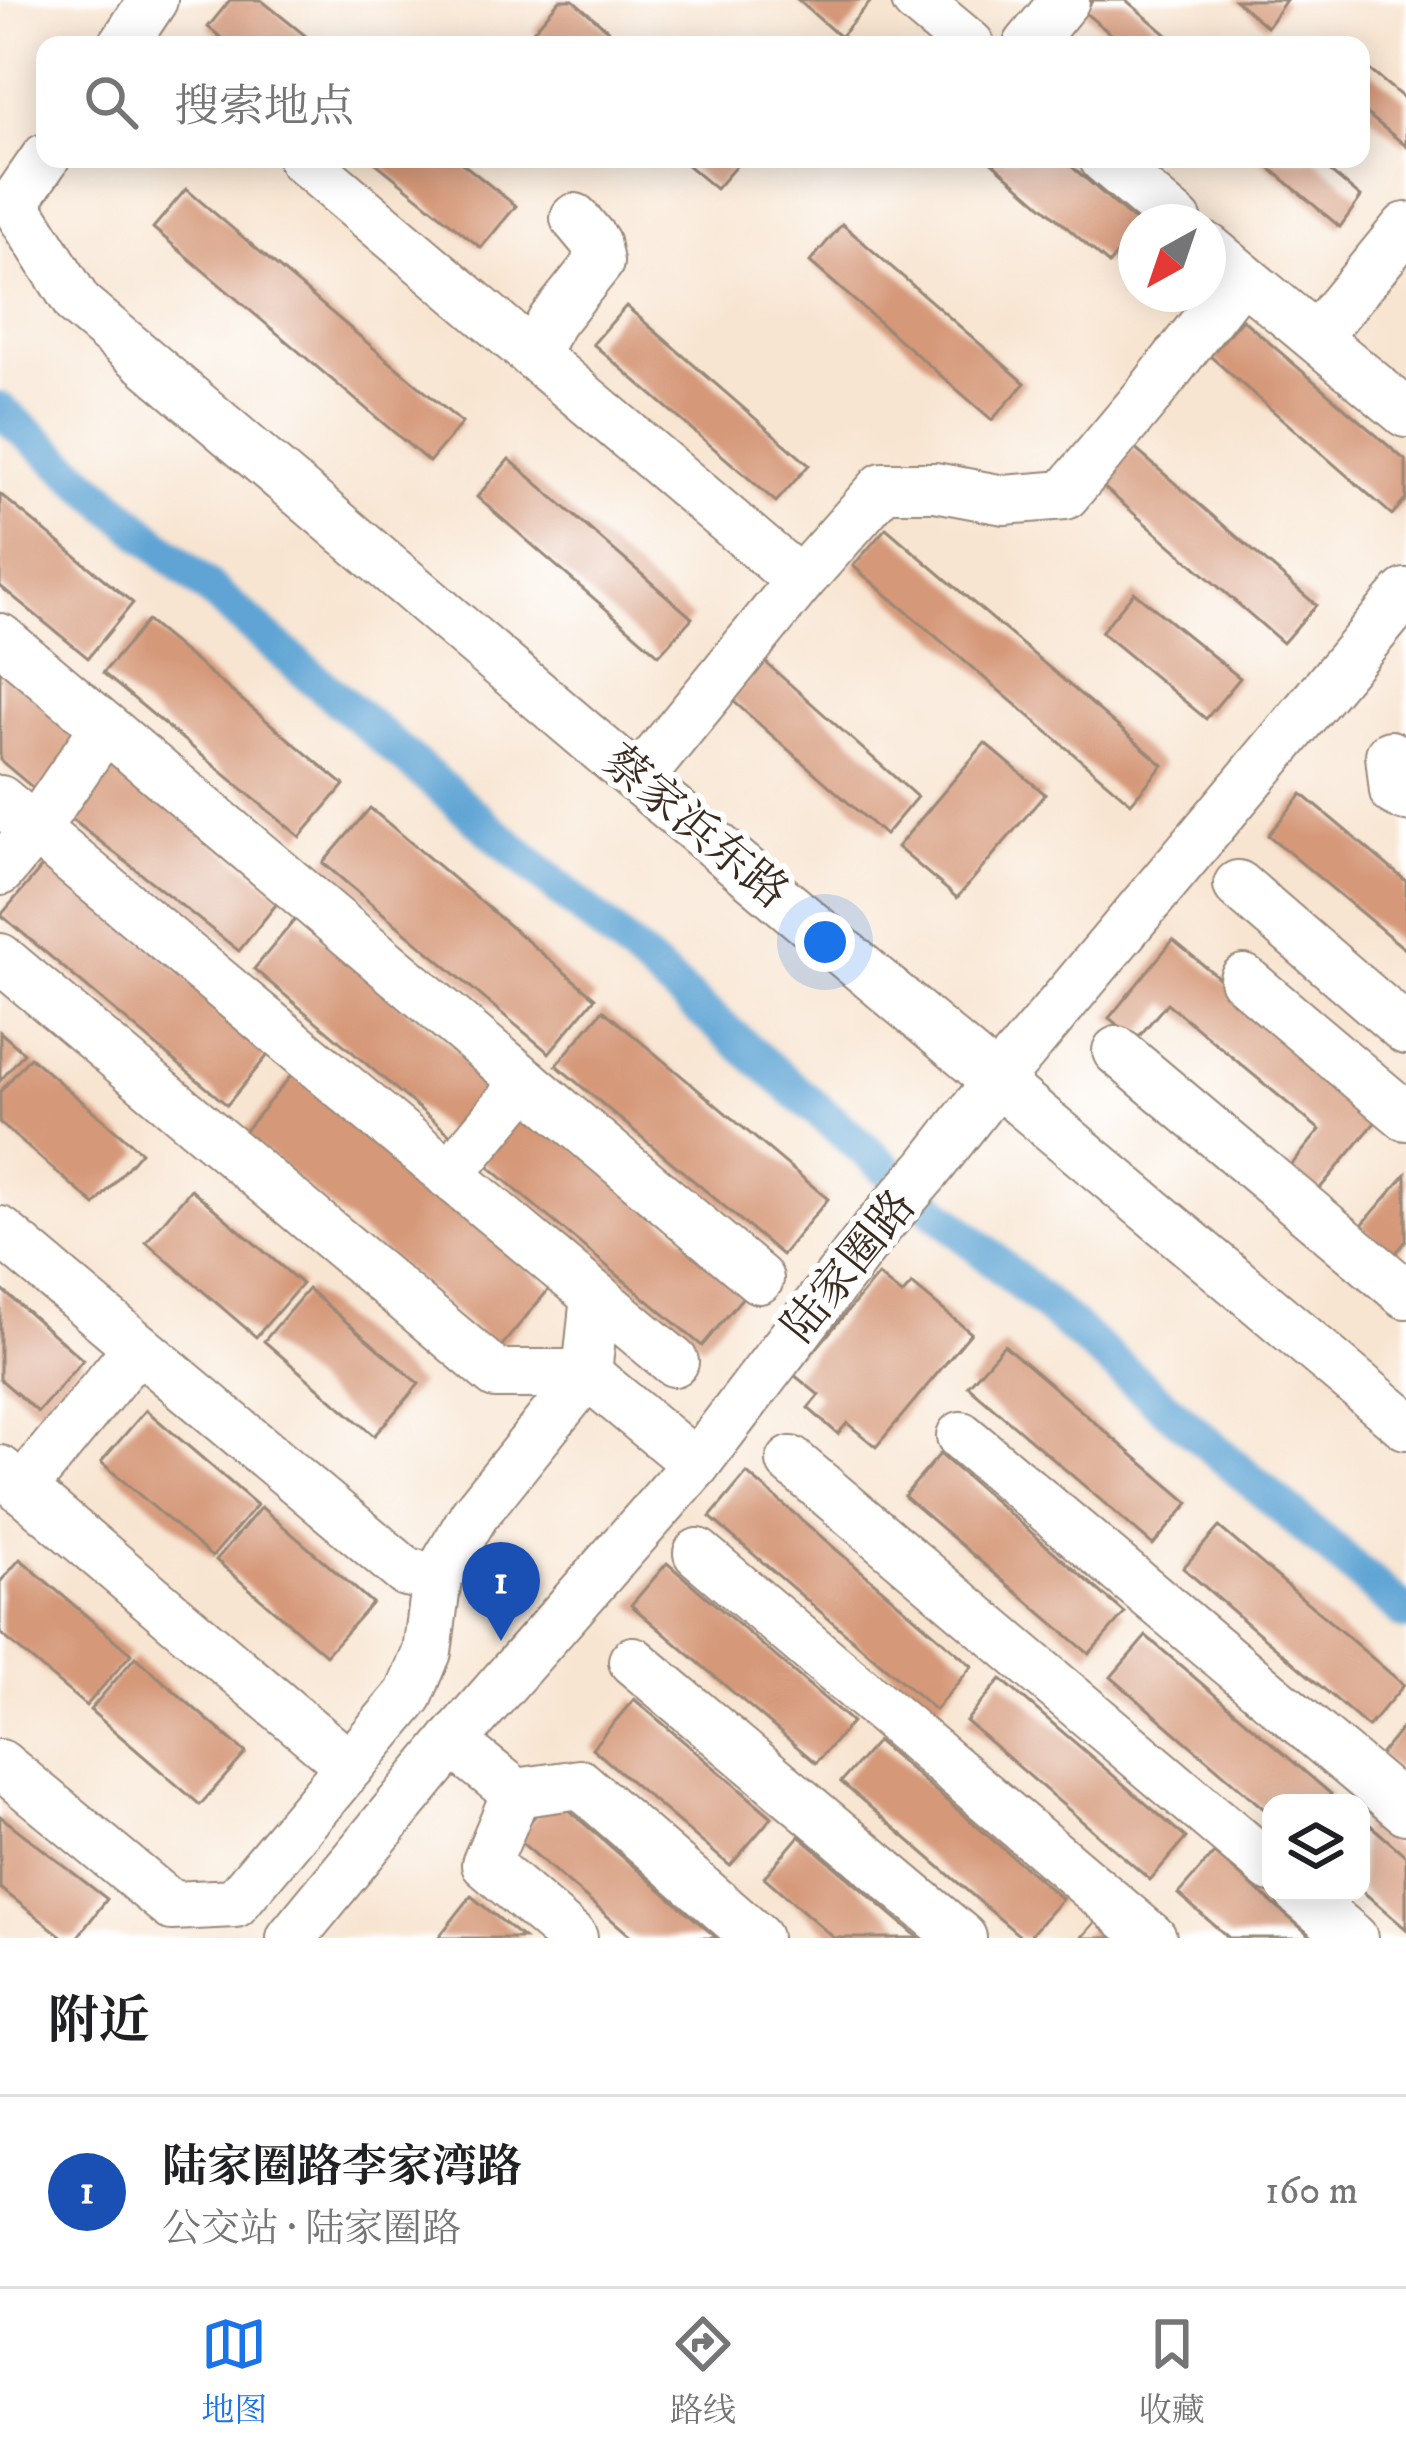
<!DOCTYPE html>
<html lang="zh">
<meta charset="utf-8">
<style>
body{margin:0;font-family:"IM FELL DW Pica","Noto Serif SC",serif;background:#f2f2f2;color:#202124}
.controls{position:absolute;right:36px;bottom:36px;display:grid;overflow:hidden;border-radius:24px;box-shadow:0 6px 30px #0003}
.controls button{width:108px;height:108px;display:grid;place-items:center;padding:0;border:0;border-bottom:3px solid #e0e0e0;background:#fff;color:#202124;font:60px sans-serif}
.compass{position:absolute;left:1118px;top:204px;width:108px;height:108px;border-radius:50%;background:#fff;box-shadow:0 6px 30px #0003;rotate:220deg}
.you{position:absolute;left:825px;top:942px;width:42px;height:42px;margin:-30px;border:9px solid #fff;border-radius:50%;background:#1a73e8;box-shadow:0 0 0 18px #1a73e833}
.badge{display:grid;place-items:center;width:78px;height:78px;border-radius:50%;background:#1a73e8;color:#fff;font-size:39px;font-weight:700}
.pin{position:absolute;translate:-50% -99px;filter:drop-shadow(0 3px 6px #0008)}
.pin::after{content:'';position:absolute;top:63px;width:42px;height:36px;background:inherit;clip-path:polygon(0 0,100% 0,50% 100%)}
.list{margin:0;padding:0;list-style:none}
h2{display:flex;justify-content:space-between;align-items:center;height:156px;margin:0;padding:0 48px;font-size:51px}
h2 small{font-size:39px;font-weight:400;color:#757577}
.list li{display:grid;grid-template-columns:78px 1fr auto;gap:36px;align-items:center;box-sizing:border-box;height:192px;padding:0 48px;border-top:3px solid #e0e0e0}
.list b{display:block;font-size:45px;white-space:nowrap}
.list p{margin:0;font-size:39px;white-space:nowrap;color:#757577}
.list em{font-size:39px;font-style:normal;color:#757577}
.icon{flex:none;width:66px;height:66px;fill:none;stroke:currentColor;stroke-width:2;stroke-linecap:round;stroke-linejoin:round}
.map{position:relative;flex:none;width:1406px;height:1938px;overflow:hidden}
.search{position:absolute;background:#fff;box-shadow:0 6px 30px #0003;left:36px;right:36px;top:36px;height:132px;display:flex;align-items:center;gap:30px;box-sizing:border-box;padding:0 42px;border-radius:24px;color:#757577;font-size:45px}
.sheet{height:348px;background:#fff}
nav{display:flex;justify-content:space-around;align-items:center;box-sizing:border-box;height:168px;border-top:3px solid #e0e0e0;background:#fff;font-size:33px;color:#757577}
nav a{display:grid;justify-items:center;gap:6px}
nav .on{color:#1a73e8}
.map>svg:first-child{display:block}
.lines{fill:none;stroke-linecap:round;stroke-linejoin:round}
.canal{stroke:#5ea4d4;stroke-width:36}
.building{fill:#d59878}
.minor-casing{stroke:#9a8878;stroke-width:52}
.minor{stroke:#fff;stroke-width:48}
.labels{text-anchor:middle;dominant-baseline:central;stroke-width:12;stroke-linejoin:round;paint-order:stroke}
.street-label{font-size:45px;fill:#3b2a1e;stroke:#fff}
</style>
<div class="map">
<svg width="1406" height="1938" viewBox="0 0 1406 1938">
<rect width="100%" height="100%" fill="#fff"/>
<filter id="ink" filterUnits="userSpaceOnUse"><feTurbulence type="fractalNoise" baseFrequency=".00833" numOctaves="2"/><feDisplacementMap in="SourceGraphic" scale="24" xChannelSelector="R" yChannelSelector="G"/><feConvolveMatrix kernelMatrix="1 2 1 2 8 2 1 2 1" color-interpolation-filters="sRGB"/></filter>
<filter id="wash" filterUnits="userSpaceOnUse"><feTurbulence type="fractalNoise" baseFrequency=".004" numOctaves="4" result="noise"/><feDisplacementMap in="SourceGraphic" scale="48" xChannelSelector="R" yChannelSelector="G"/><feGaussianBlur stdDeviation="2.7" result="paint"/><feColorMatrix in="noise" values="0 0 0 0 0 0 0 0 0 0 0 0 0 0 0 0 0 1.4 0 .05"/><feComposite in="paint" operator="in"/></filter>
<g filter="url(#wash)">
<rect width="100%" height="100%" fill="#f8e5d1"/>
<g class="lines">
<!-- canal -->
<polyline class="canal" points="0,410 1406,1613"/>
</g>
<g id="blocks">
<!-- building -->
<g class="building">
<polygon points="230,0 261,0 317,45 230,45 208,27"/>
<polygon points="560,0 573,0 625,45 549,45 533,31"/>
<polygon points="798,0 872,0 840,37"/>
<polygon points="1093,0 1126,0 1179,45 1124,45 1084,12"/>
<polygon points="1235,0 1286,0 1267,27"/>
<polygon points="1361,63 1406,100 1406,146 1361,109"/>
<polygon points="371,159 457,159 516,206 481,248"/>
<polygon points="680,159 742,159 716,189"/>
<polygon points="988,159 1063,159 1136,222 1136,232 1109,264"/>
<polygon points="1259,159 1315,159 1361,197 1340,227"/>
<polygon points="186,189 462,423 429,462 153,228"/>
<polygon points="842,224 1025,383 992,420 810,262"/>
<polygon points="626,306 809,465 776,502 593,344"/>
<polygon points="1242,319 1406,461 1406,499 1392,515 1210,356"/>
<polygon points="1133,447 1316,605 1283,643 1101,485"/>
<polygon points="509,459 692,618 659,655 477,497"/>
<polygon points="0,494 133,603 88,658 0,586"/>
<polygon points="886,528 1163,765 1131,803 853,566"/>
<polygon points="1134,592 1240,678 1206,719 1101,632"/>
<polygon points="147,621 344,785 300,837 103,673"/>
<polygon points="764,661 917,797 885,835 731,699"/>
<polygon points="0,667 85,738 39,793 0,760"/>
<polygon points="985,743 1045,794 957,898 897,847"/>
<polygon points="102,754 283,896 239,951 59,809"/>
<polygon points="1302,794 1406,881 1406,950 1268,835"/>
<polygon points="370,808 595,998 549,1053 323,863"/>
<polygon points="48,860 273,1049 227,1105 1,915"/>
<polygon points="297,917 504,1091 460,1143 254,969"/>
<polygon points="1173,940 1383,1113 1316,1193 1288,1169 1320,1130 1167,1003 1136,1040 1109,1018"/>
<polygon points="603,1010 828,1199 782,1255 556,1065"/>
<polygon points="0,1032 24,1053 0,1081"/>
<polygon points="30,1057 141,1152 95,1205 0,1123 0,1092"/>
<polygon points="294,1072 550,1288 499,1349 243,1133"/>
<polygon points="523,1102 748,1291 702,1346 477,1157"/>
<polygon points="1406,1174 1406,1241 1394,1255 1361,1226"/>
<polygon points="191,1189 302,1284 256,1337 146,1242"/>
<polygon points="878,1275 902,1295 912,1284 971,1333 876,1447 847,1423 838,1434 808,1408 819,1395 794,1375"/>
<polygon points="0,1288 83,1360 38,1412 0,1379"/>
<polygon points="308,1289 419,1384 374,1436 264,1341"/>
<polygon points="1004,1345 1189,1503 1153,1545 968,1386"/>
<polygon points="146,1410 257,1505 212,1557 101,1462"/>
<polygon points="940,1454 1125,1613 1089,1654 904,1496"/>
<polygon points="747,1473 972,1666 935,1710 710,1517"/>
<polygon points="261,1507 372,1603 326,1655 216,1560"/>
<polygon points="1219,1527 1404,1685 1368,1727 1183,1568"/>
<polygon points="20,1559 131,1654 86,1706 0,1633 0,1582"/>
<polygon points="667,1563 852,1722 816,1763 631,1605"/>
<polygon points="1146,1636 1331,1794 1323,1803 1271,1803 1271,1815 1111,1677"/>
<polygon points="135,1657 246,1753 200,1805 90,1710"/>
<polygon points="1001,1679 1186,1838 1150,1880 966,1721"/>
<polygon points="634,1699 772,1817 730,1866 592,1748"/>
<polygon points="1406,1723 1406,1778 1379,1756"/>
<polygon points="877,1741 1062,1899 1028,1938 1022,1938 841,1782"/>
<polygon points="552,1796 717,1938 633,1938 516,1838"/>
<polygon points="0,1816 107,1899 77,1938 64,1938 0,1888"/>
<polygon points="1361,1817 1406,1856 1406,1929 1361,1890"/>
<polygon points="799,1836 919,1938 834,1938 764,1877"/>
<polygon points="1214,1853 1313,1938 1229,1938 1178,1894"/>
<polygon points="471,1896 523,1938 438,1938"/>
<polygon points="1097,1920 1118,1938 1081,1938"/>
</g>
</g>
</g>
<g filter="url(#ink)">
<use href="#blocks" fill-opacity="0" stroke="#9a8878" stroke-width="3"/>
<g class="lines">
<defs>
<g id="minor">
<polyline points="916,0 970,45"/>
<polyline points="123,45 153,0"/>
<polyline points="1028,45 1065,0"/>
<polyline points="45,158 14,203 78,304 638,780 1406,1425"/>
<polyline points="302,159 800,581 638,780"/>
<polyline points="1104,159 1178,222"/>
<polyline points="1208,248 1406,413"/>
<polyline points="1316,337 1406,227"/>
<polyline points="533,355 552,321 599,262 595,242 575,218"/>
<polyline points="800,581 883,487 935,487 1004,500 1065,495 1147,397 1241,276"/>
<polyline points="0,638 759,1279"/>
<polyline points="1390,755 1394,791 1406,797"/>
<polyline points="0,800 674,1362"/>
<polyline points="0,871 35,829 105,727"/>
<polyline points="1238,885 1406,1030"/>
<polyline points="0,958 496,1374 587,1374 595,1296"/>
<polyline points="1244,979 1406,1116"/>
<polyline points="1117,1051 1406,1294"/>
<polyline points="449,1175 526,1082"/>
<polyline points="0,1231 406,1572 437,1578"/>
<polyline points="961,1436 1406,1810"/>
<polyline points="791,1461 1271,1868"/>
<polyline points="0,1470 350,1766"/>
<polyline points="22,1489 138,1347"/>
<polyline points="698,1553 1152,1938"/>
<polyline points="633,1661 962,1938"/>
<polyline points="452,1742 516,1793 486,1864 573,1938"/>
<polyline points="0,1764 172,1906 235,1903 409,1695 427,1652 437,1578 474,1515 587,1374 696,1464"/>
<polyline points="516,1793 580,1784 757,1938"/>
<polyline points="1300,1893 1353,1938"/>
<polyline points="291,1938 452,1742 696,1464 875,1230 928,1169 998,1080 1406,593"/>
</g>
</defs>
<!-- minor casing -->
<use href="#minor" class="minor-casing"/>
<!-- minor -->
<use href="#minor" class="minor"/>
</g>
</g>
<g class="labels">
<!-- street labels -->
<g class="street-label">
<text transform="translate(695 828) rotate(40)">蔡家浜东路</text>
<text transform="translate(850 1267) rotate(-51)">陆家圈路</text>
</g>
</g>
</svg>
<div class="controls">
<button><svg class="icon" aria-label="layers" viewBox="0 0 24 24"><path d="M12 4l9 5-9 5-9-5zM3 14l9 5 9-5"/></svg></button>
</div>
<svg class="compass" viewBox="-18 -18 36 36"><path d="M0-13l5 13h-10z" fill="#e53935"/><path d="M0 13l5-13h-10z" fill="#757577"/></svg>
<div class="you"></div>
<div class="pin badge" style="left:501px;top:1641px;background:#1a4fb4">1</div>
<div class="search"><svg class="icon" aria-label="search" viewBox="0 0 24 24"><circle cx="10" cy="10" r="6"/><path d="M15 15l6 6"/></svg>搜索地点</div>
</div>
<section class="sheet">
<h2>附近<small></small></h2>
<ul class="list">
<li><span class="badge" style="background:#1a4fb4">1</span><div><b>陆家圈路李家湾路</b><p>公交站 · 陆家圈路</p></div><em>160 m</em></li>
</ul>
</section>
<nav>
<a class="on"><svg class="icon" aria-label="map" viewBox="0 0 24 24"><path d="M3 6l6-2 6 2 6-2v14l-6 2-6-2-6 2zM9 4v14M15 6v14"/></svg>地图</a>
<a><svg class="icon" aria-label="directions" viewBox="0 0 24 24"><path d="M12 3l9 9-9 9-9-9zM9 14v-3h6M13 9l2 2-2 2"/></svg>路线</a>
<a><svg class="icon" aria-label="saved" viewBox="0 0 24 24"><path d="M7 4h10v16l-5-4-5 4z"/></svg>收藏</a>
</nav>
